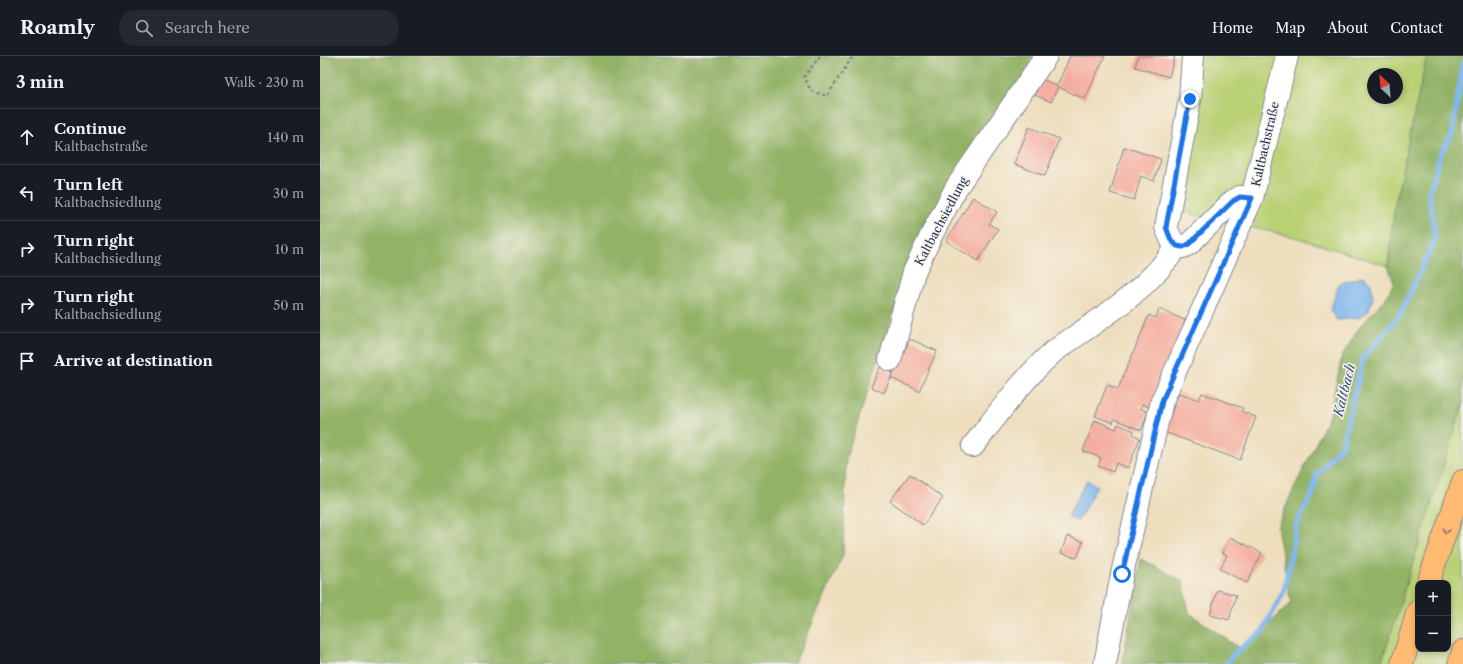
<!DOCTYPE html>
<meta charset="utf-8">
<style>
body{margin:0;font-family:"Libre Caslon Text",serif;background:#242831;color:#f1f3f6}
.controls{position:absolute;right:12px;bottom:12px;display:grid;overflow:hidden;border-radius:8px;box-shadow:0 2px 6px #0003}
.controls button{width:36px;height:36px;display:grid;place-items:center;padding:0;border:0;border-bottom:1px solid #363941;background:#171b24;color:#f1f3f6;font:20px sans-serif}
.compass{position:absolute;left:1047px;top:12px;width:36px;height:36px;border-radius:50%;background:#171b24;box-shadow:0 2px 6px #0003;rotate:334deg}
.stop{position:absolute;width:12px;height:12px;margin:-9px;border:3px solid #1a73e8;border-radius:50%;background:#fff}
.stop.end{background:#1a73e8;border-color:#fff;box-shadow:0 1px 4px #0008}
.list{margin:0;padding:0;list-style:none}
h2{display:flex;justify-content:space-between;align-items:center;height:52px;margin:0;padding:0 16px;font-size:17px}
h2 small{font-size:13px;font-weight:400;color:#9ea1a6}
.list li{display:grid;grid-template-columns:26px 1fr auto;gap:12px;align-items:center;box-sizing:border-box;height:56px;padding:0 16px;border-top:1px solid #363941}
.list b{display:block;font-size:15px;white-space:nowrap}
.list p{margin:0;font-size:13px;white-space:nowrap;color:#9ea1a6}
.list em{font-size:13px;font-style:normal;color:#9ea1a6}
.icon{flex:none;width:22px;height:22px;fill:none;stroke:currentColor;stroke-width:2;stroke-linecap:round;stroke-linejoin:round}
.map{position:relative;flex:none;width:1143px;height:608px;overflow:hidden}
header{display:flex;align-items:center;gap:24px;box-sizing:border-box;height:56px;padding:0 20px;background:#171b24;border-bottom:1px solid #363941}
header strong{font-size:19px}
nav{display:flex;gap:22px;margin-inline-start:auto;font-size:14px}
.search{width:280px;height:36px;background:#242831;display:flex;align-items:center;gap:10px;box-sizing:border-box;padding:0 14px;border-radius:16px;color:#9ea1a6;font-size:15px}
main{display:flex}
aside{flex:1;background:#171b24}
.map>svg:first-child{display:block}
.green{fill:#b9d074;stroke:#6a8069;fill-rule:evenodd}
.forest{fill:#92b266;stroke:#567062}
.water{fill:#7eb6ee;stroke:#4c72a6}
.lines{fill:none;stroke-linecap:round;stroke-linejoin:round}
.stream{stroke:#7eb6ee;stroke-width:5.5}
.building{fill:#f4ae9f}
.minor-casing{stroke:#84868e;stroke-width:24}
.highway-casing{stroke:#84868e;stroke-width:24}
.path{stroke:#84868e;stroke-width:2.5;stroke-dasharray:3 3;stroke-linecap:butt}
.minor{stroke:#fff;stroke-width:22}
.highway{stroke:#ffbb71;stroke-width:22}
.oneway{stroke:#826e67}
.route{stroke:#1a73e8;stroke-width:5}
.labels{text-anchor:middle;dominant-baseline:central;stroke-width:3;stroke-linejoin:round;paint-order:stroke}
.street-label{font-size:12px;fill:#1b2f5e;stroke:#f7f3e8}
.water-label{font-size:13px;font-style:italic;fill:#345182;stroke:#f7f3e8}
</style>
<header>
<strong>Roamly</strong>
<div class="search"><svg class="icon" aria-label="search" viewBox="0 0 24 24"><circle cx="10" cy="10" r="6"/><path d="M15 15l6 6"/></svg>Search here</div>
<nav><a>Home</a><a>Map</a><a>About</a><a>Contact</a></nav>
</header>
<main>
<aside>
<h2>3 min<small>Walk · 230 m</small></h2>
<ul class="list">
<li><svg class="icon" aria-label="ahead" viewBox="0 0 24 24"><path d="M12 20V5M6 11l6-6 6 6"/></svg><div><b>Continue</b><p>Kaltbachstraße</p></div><em>140 m</em></li>
<li><svg class="icon" aria-label="left" viewBox="0 0 24 24"><path d="M17 20v-9H6M10 6l-5 5 5 5"/></svg><div><b>Turn left</b><p>Kaltbachsiedlung</p></div><em>30 m</em></li>
<li><svg class="icon" aria-label="right" viewBox="0 0 24 24"><path d="M7 20v-9h11M14 6l5 5-5 5"/></svg><div><b>Turn right</b><p>Kaltbachsiedlung</p></div><em>10 m</em></li>
<li><svg class="icon" aria-label="right" viewBox="0 0 24 24"><path d="M7 20v-9h11M14 6l5 5-5 5"/></svg><div><b>Turn right</b><p>Kaltbachsiedlung</p></div><em>50 m</em></li>
<li><svg class="icon" aria-label="arrive" viewBox="0 0 24 24"><path d="M6 21V4h12l-3 4 3 4H6"/></svg><div><b>Arrive at destination</b></div></li>
</ul>
</aside>
<div class="map">
<svg width="1143" height="608" viewBox="0 0 1143 608">
<rect width="100%" height="100%" fill="#f7f3e8"/>
<filter id="ink" filterUnits="userSpaceOnUse"><feTurbulence type="fractalNoise" baseFrequency=".025" numOctaves="2"/><feDisplacementMap in="SourceGraphic" scale="8" xChannelSelector="R" yChannelSelector="G"/><feConvolveMatrix kernelMatrix="1 2 1 2 8 2 1 2 1" color-interpolation-filters="sRGB"/></filter>
<filter id="wash" filterUnits="userSpaceOnUse"><feTurbulence type="fractalNoise" baseFrequency=".012" numOctaves="4" result="noise"/><feDisplacementMap in="SourceGraphic" scale="16" xChannelSelector="R" yChannelSelector="G"/><feGaussianBlur stdDeviation="0.9" result="paint"/><feColorMatrix in="noise" values="0 0 0 0 0 0 0 0 0 0 0 0 0 0 0 0 0 1.4 0 .05"/><feComposite in="paint" operator="in"/></filter>
<g filter="url(#wash)">
<rect width="100%" height="100%" fill="#eedebd"/>
<!-- green -->
<g class="green">
<path d="M879 0H1107L1075 148 1068 210 978 182 856 154ZM1053 18H1077V42H1053Z"/>
<path d="M1143 348V608H1061L1134 374ZM1098 527H1128V593H1098Z"/>
</g>
<!-- forest -->
<g class="forest">
<polygon points="0,0 722,0 604,170 587,214 526,402 523,499 474,608 0,608"/>
<polygon points="1107,0 1143,0 1143,348 1061,608 802,608 821,503 863,525 869,557 922,594 971,547 957,471 971,439 1010,358 1022,300 1040,271 1068,239 1074,226 1068,210 1075,148"/>
</g>
<!-- water -->
<g class="water">
<polygon points="1044,220 1051,228 1053,242 1048,255 1039,262 1017,264 1010,255 1019,228"/>
<polygon points="767,424 777,430 758,465 748,460"/>
</g>
<g class="lines">
<!-- stream -->
<polyline class="stream" points="906,608 915,597 942,576 964,535 977,467 993,437 997,418 1022,389 1043,302 1080,259 1115,183 1109,138 1120,99 1132,78 1143,8"/>
</g>
<g id="blocks">
<!-- building -->
<g class="building">
<polygon points="750,0 785,0 765,43 738,31 731,46 715,39 722,23 737,30"/>
<polygon points="818,0 855,0 849,21 815,11"/>
<polygon points="709,71 739,83 725,120 694,108"/>
<polygon points="804,91 841,103 834,125 821,120 814,144 790,137"/>
<polygon points="653,141 677,156 669,168 678,173 658,205 626,185"/>
<polygon points="839,253 869,266 833,353 822,348 820,352 828,356 821,374 794,363 793,367 775,360 787,329 798,333 829,259 836,262"/>
<polygon points="590,283 617,295 599,335 571,322"/>
<polygon points="560,311 573,317 564,337 551,331"/>
<polygon points="859,337 879,344 882,337 923,352 921,355 936,361 920,404 844,376"/>
<polygon points="775,364 796,373 798,368 814,375 813,378 820,382 808,412 796,407 793,416 778,410 781,402 763,395"/>
<polygon points="590,418 623,442 603,469 570,445"/>
<polygon points="747,480 763,486 757,502 741,497"/>
<polygon points="910,481 942,497 927,527 900,513 907,499 902,497"/>
<polygon points="897,534 916,539 909,564 890,559"/>
</g>
</g>
</g>
<g filter="url(#ink)">
<use href="#blocks" fill-opacity="0" stroke="#84868e" stroke-width="1"/>
<g class="lines">
<defs>
<g id="minor">
<polyline points="873,0 870,43 846,171 851,183 857,190 863,191 869,188 913,145 920,141 932,142"/>
<polyline points="570,304 594,216 612,178 636,132 726,0"/>
<path d="M653 390C678 358 702 324 733 296 776 265 827 236 857 190"/>
<polyline points="785,608 802,518 842,345 932,142 967,0"/>
</g>
<g id="highway">
<polyline points="1108,527 1143,425"/>
<polyline points="1082,608 1098,555"/>
<polyline points="1139,608 1143,595"/>
</g>
</defs>
<!-- minor casing -->
<use href="#minor" class="minor-casing"/>
<!-- highway casing -->
<use href="#highway" class="highway-casing"/>
<!-- path -->
<polyline class="path" points="500,0 484,21 491,35 507,40 533,0"/>
<!-- minor -->
<use href="#minor" class="minor"/>
<!-- highway -->
<use href="#highway" class="highway"/>
</g>
<!-- one-way arrows -->
<defs><path id="oneway-chevron" d="M-2-3.5L2.5 0L-2 3.5" fill="none" stroke-width="1.6" stroke-linecap="round" stroke-linejoin="round"/></defs>
<use class="oneway" href="#oneway-chevron" transform="translate(1126 475) rotate(109)"/>
</g>
<g class="lines" filter="url(#ink)">
<!-- route -->
<polyline class="route" points="802,518 842,345 932,142 920,141 913,145 869,188 863,191 857,190 851,184 846,171 870,43"/>
</g>
<g class="labels">
<!-- street labels -->
<g class="street-label">
<text transform="translate(945 88) rotate(-77)">Kaltbachstraße</text>
<text transform="translate(621 165) rotate(-62)">Kaltbachsiedlung</text>
</g>
<!-- water labels -->
<g class="water-label">
<text transform="translate(1024 334) rotate(-76)">Kaltbach</text>
</g>
</g>
</svg>
<div class="controls">
<button>+</button>
<button>−</button>
</div>
<svg class="compass" viewBox="-18 -18 36 36"><path d="M0-13l5 13h-10z" fill="#e53935"/><path d="M0 13l5-13h-10z" fill="#9ea1a6"/></svg>
<div class="stop" style="left:802px;top:518px"></div>
<div class="stop end" style="left:870px;top:43px"></div>
</div>
</main>
